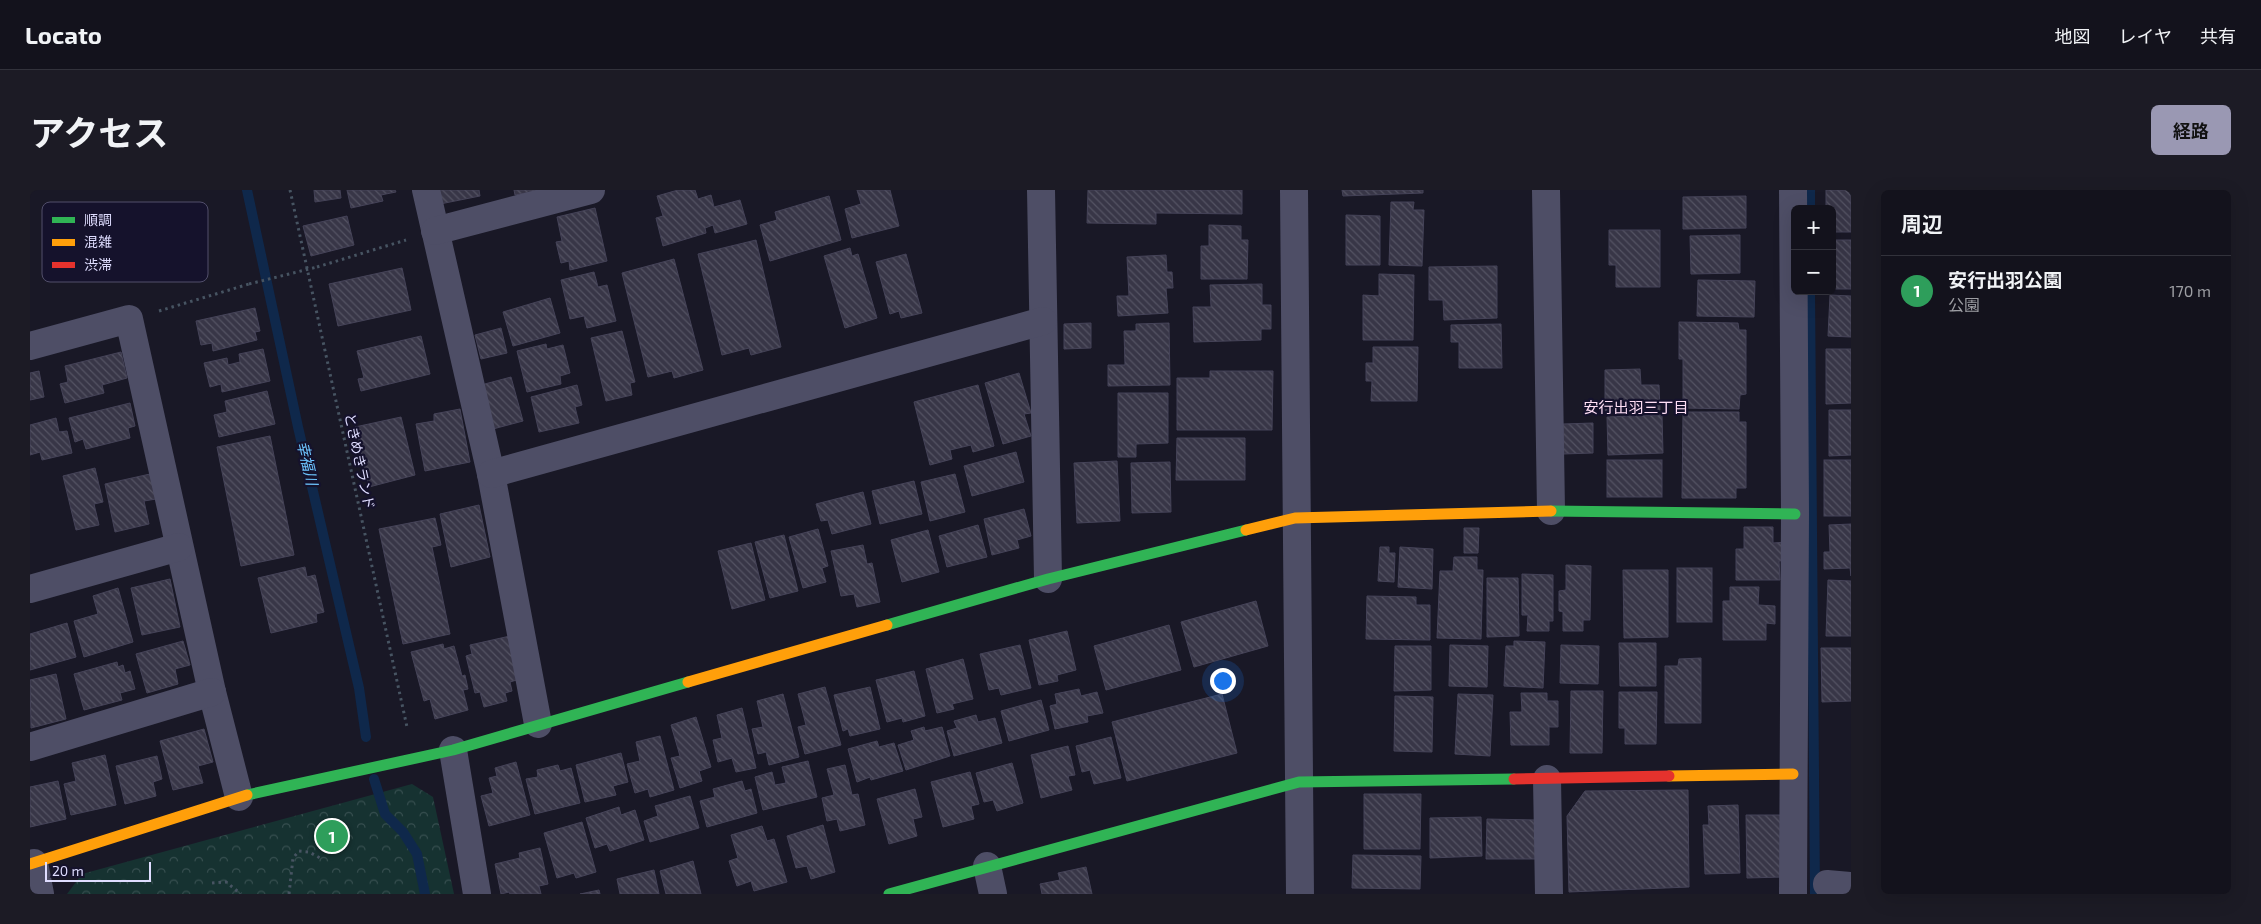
<!DOCTYPE html>
<html lang="ja">
<meta charset="utf-8">
<style>
body{margin:0;font-family:"Exo 2","Noto Sans JP",sans-serif;background:#1c1b25;color:#f1f3f6}
.controls{position:absolute;right:15px;top:15px;display:grid;overflow:hidden;border-radius:8px;box-shadow:0 5px 20px #0002}
.controls button{width:45px;height:45px;display:grid;place-items:center;padding:0;border:0;border-bottom:1px solid #32323b;background:#13121c;color:#f1f3f6;font:25px sans-serif}
.scale{position:absolute;left:15px;bottom:12px;width:106px;box-sizing:border-box;padding-left:5px;border:2px solid #dfddff;border-top:0;font-size:14px;line-height:18px;white-space:nowrap;color:#dfddff;-webkit-text-stroke:4px #15122c;paint-order:stroke}
.you{position:absolute;left:1192px;top:490px;width:18px;height:18px;margin:-12px;border:4px solid #fff;border-radius:50%;background:#1a73e8;box-shadow:0 0 0 8px #1a73e833}
.badge{display:grid;place-items:center;width:32px;height:32px;border-radius:50%;background:#9a98b3;color:#fff;font-size:16px;font-weight:700}
.pin{position:absolute;translate:-50% -50%;border:2px solid #fff;box-shadow:0 1px 5px #0006}
.list{margin:0;padding:0;list-style:none}
h2{display:flex;justify-content:space-between;align-items:center;height:65px;margin:0;padding:0 20px;font-size:21px}
h2 small{font-size:16px;font-weight:400;color:#9d9ea3}
.list li{display:grid;grid-template-columns:32px 1fr auto;gap:15px;align-items:center;box-sizing:border-box;height:70px;padding:0 20px;border-top:1px solid #32323b}
.list b{display:block;font-size:19px;white-space:nowrap}
.list p{margin:0;font-size:16px;white-space:nowrap;color:#9d9ea3}
.list em{font-size:16px;font-style:normal;color:#9d9ea3}
.map{position:relative;flex:none;width:1821px;height:704px;overflow:hidden;border-radius:8px}
header{display:flex;align-items:center;gap:30px;box-sizing:border-box;height:70px;padding:0 25px;background:#13121c;border-bottom:1px solid #32323b}
header strong{font-size:24px}
nav{display:flex;gap:28px;margin-inline-start:auto;font-size:18px}
.intro{display:flex;align-items:center;justify-content:space-between;box-sizing:border-box;height:120px;padding:0 30px}
h1{margin:0;font-size:35px}
.button{padding:12px 22px;border-radius:8px;background:#9a98b3;color:#111;font-size:18px;font-weight:700}
main{display:flex;gap:30px;padding:0 30px}
aside{flex:1;background:#13121c;border-radius:8px;box-shadow:0 5px 20px #0002}
.map>svg:first-child{display:block}
.park{fill:url(#park-crowns)}
.lines{fill:none;stroke-linecap:round;stroke-linejoin:round}
.stream{stroke:#0f284b;stroke-width:10}
.building{fill:url(#building-back-hatch);stroke:#454358}
.path{stroke:#475462;stroke-width:3;stroke-dasharray:2.5 4;stroke-linecap:butt}
.street{stroke:#4e4e66;stroke-width:28}
.fast{stroke:#30b455;stroke-width:11}
.slow{stroke:#ff9f0a;stroke-width:11}
.jam{stroke:#e5322d;stroke-width:11}
.path-bridge{stroke:#475462;stroke-width:3;stroke-dasharray:2.5 4;stroke-linecap:butt}
.labels{text-anchor:middle;dominant-baseline:central;stroke-width:4.5;stroke-linejoin:round;paint-order:stroke}
.street-label{font-size:14px;fill:#dfddff;stroke:#15122c}
.neighbourhood-label{font-size:15px;fill:#ffdff5;stroke:#15122c}
.water-label{font-size:15px;font-style:italic;fill:#6dc4fd;stroke:#15122c}
.key{fill:#15122c;stroke:#524f6b;stroke-width:1}
.key-label{font-size:14px;fill:#dfddff}
</style>
<header>
<strong>Locato</strong>
<nav><a>地図</a><a>レイヤ</a><a>共有</a></nav>
</header>
<div class="intro"><h1>アクセス</h1><a class="button">経路</a></div>
<main>
<div class="map">
<svg width="1821" height="704" viewBox="0 0 1821 704">
<defs>
<pattern id="park-crowns" width="20" height="18" patternUnits="userSpaceOnUse" patternTransform="scale(1.25)"><rect width="20" height="18" fill="#163231"/><path d="M2 6a3 3 0 1 1 6 0M12 15a3 3 0 1 1 6 0" fill="none" stroke="#374f50"/></pattern>
<pattern id="building-back-hatch" width="6" height="6" patternUnits="userSpaceOnUse" patternTransform="scale(1.25)"><rect width="6" height="6" fill="#383647"/><path d="M-1 5l2 2M0 0l6 6M5-1l2 2" fill="none" stroke="#545363"/></pattern>
</defs>
<rect width="100%" height="100%" fill="#191826"/>
<!-- park -->
<polygon class="park" points="382,594 403,607 424,704 37,704 52,684"/>
<g class="lines">
<!-- stream -->
<g class="stream">
<polyline points="217,0 268,237 329,498 336,547"/>
<polyline points="1780,0 1780,19"/>
<polyline points="1780,101 1785,704"/>
<polyline points="344,589 355,624 373,642 387,664 395,704"/>
</g>
</g>
<!-- building -->
<g class="building">
<polygon points="284,0 310,0 311,8 285,12"/>
<polygon points="317,0 365,0 366,2 351,5 353,11 321,18"/>
<polygon points="407,0 449,0 450,6 410,14"/>
<polygon points="484,0 511,0 485,5"/>
<polygon points="648,0 665,0 668,9 681,5 684,17 710,10 717,34 685,43 683,35 675,38 676,43 633,56 626,28 633,26 627,6"/>
<polygon points="827,0 860,0 869,36 822,48 815,19 831,14"/>
<polygon points="1058,0 1212,0 1212,24 1126,23 1126,34 1057,33"/>
<polygon points="1312,0 1393,0 1393,3 1313,6"/>
<polygon points="1796,0 1821,0 1821,42 1802,42 1802,19 1796,19"/>
<polygon points="799,6 811,50 740,71 730,35 747,30 745,22"/>
<polygon points="1716,6 1716,38 1653,39 1653,7"/>
<polygon points="1361,12 1384,12 1383,20 1394,20 1392,76 1359,75"/>
<polygon points="565,18 577,71 540,80 539,71 531,73 526,52 532,51 527,27"/>
<polygon points="1316,25 1350,26 1350,75 1316,75"/>
<polygon points="317,26 324,55 281,66 273,36"/>
<polygon points="1179,35 1211,36 1211,50 1218,50 1217,89 1171,89 1171,56 1179,56"/>
<polygon points="1579,40 1630,40 1630,97 1586,97 1586,75 1579,75"/>
<polygon points="1710,45 1710,83 1661,84 1660,46"/>
<polygon points="726,50 751,157 721,165 719,158 692,165 668,64"/>
<rect x="1802" y="50" width="19" height="49"/>
<polygon points="820,58 822,66 828,64 847,128 815,138 794,66"/>
<polygon points="876,64 892,123 871,128 869,121 860,124 846,72"/>
<polygon points="1136,65 1137,82 1142,82 1143,98 1136,98 1138,123 1088,126 1087,106 1099,106 1097,67"/>
<polygon points="644,69 673,180 644,188 642,181 618,187 592,83"/>
<polygon points="1467,76 1467,128 1414,130 1413,110 1399,110 1399,77"/>
<polygon points="372,78 381,120 308,136 299,94"/>
<polygon points="564,82 568,97 577,95 586,131 557,138 554,126 540,129 531,90"/>
<polygon points="1349,84 1384,85 1383,150 1333,150 1333,105 1349,106"/>
<polygon points="1668,90 1725,91 1724,127 1667,126"/>
<polygon points="1232,94 1232,115 1241,115 1241,139 1231,139 1231,150 1164,152 1163,117 1181,117 1180,95"/>
<polygon points="1800,105 1821,106 1821,147 1798,146"/>
<polygon points="520,108 530,143 483,156 473,122"/>
<polygon points="225,118 230,141 225,142 227,150 183,161 182,153 171,155 166,131"/>
<polygon points="1649,132 1708,133 1709,140 1716,140 1716,204 1710,205 1709,219 1653,218 1653,169 1649,169"/>
<polygon points="1061,133 1061,158 1034,159 1034,134"/>
<polygon points="1139,133 1140,195 1078,196 1078,175 1095,175 1094,141 1106,141 1106,134"/>
<polygon points="1471,134 1472,178 1429,178 1429,152 1421,152 1421,135"/>
<polygon points="471,138 477,163 451,169 445,145"/>
<polygon points="592,141 605,192 600,193 602,205 576,211 561,148"/>
<polygon points="391,146 400,184 331,201 328,189 334,188 327,161"/>
<polygon points="516,154 517,159 533,155 540,183 530,186 531,194 497,202 487,161"/>
<polygon points="1343,157 1388,157 1387,211 1341,211 1342,191 1336,191 1336,173 1343,173"/>
<polygon points="233,159 240,191 192,202 191,194 180,197 174,173 197,168 198,175 210,172 209,164"/>
<polygon points="1796,159 1821,159 1821,213 1796,214"/>
<polygon points="91,162 97,188 72,195 74,203 35,213 30,194 38,192 35,176"/>
<polygon points="1610,179 1611,195 1629,195 1630,220 1575,221 1575,180"/>
<polygon points="9,181 14,207 0,210 0,183"/>
<polygon points="1180,181 1243,181 1242,240 1147,240 1147,188 1180,188"/>
<polygon points="989,183 1001,223 994,224 1001,246 973,254 955,193"/>
<polygon points="481,187 493,231 463,239 451,195"/>
<polygon points="547,195 552,215 545,217 549,233 509,242 501,207"/>
<polygon points="948,195 964,256 943,262 941,255 920,260 922,269 900,275 884,212"/>
<polygon points="237,201 245,234 189,247 184,225 197,222 195,211"/>
<polygon points="1088,203 1138,203 1138,253 1106,254 1106,267 1088,267"/>
<polygon points="100,213 105,236 98,238 100,248 56,259 53,249 45,252 39,228"/>
<polygon points="430,219 440,272 395,281 386,234 404,231 404,224"/>
<polygon points="1799,220 1821,220 1821,265 1799,266"/>
<polygon points="1653,222 1709,222 1709,232 1716,232 1716,298 1706,298 1706,308 1652,308"/>
<polygon points="1632,225 1633,263 1578,265 1577,227"/>
<polygon points="371,227 385,285 339,297 325,237"/>
<polygon points="26,228 29,242 37,241 42,263 12,270 10,262 0,265 0,235"/>
<polygon points="1563,233 1563,263 1533,264 1533,234"/>
<polygon points="240,246 264,365 211,376 187,257"/>
<polygon points="1147,248 1215,248 1215,290 1146,290"/>
<polygon points="986,262 994,292 942,306 934,276"/>
<rect x="1577" y="270" width="55" height="37"/>
<rect x="1794" y="270" width="27" height="56"/>
<polygon points="1087,271 1090,331 1047,333 1044,273"/>
<polygon points="1140,272 1141,322 1102,323 1101,273"/>
<polygon points="65,278 73,312 64,314 69,335 46,340 33,286"/>
<polygon points="120,284 126,309 114,311 119,334 85,342 75,294"/>
<polygon points="925,284 935,322 900,331 891,292"/>
<polygon points="884,291 892,324 850,334 842,301"/>
<polygon points="833,302 841,334 802,344 798,330 791,331 786,314"/>
<polygon points="449,315 460,367 421,377 410,324"/>
<polygon points="994,319 1001,346 987,350 989,358 962,365 954,329"/>
<polygon points="405,328 411,355 402,357 420,444 373,454 349,339"/>
<polygon points="1821,334 1821,386 1820,378 1794,379 1794,362 1800,362 1799,335"/>
<polygon points="948,335 957,367 917,377 909,346"/>
<polygon points="1714,337 1743,337 1743,353 1757,352 1758,370 1749,371 1750,390 1706,390 1706,359 1714,359"/>
<polygon points="1434,338 1449,338 1448,363 1434,363"/>
<polygon points="788,339 798,376 792,378 796,392 773,398 759,347"/>
<polygon points="898,340 909,382 872,392 861,350"/>
<polygon points="754,345 768,401 740,408 725,352"/>
<polygon points="721,353 735,410 702,419 688,361"/>
<polygon points="833,355 837,374 842,373 850,412 827,417 824,404 811,406 801,361"/>
<polygon points="1350,357 1359,357 1359,363 1365,363 1364,392 1348,391"/>
<polygon points="1370,357 1403,359 1402,399 1368,397"/>
<polygon points="1424,367 1447,367 1447,380 1453,380 1451,449 1407,448 1410,381 1423,381"/>
<polygon points="1536,375 1561,376 1560,430 1553,430 1553,441 1533,441 1533,422 1529,421 1529,401 1536,400"/>
<polygon points="275,377 277,387 285,385 294,422 286,424 287,432 241,443 228,388"/>
<rect x="1647" y="378" width="35" height="54"/>
<polygon points="1593,380 1638,380 1638,447 1594,448"/>
<polygon points="1492,384 1523,385 1523,431 1519,431 1519,441 1497,441 1498,425 1492,425"/>
<polygon points="1457,388 1488,388 1489,446 1457,447"/>
<polygon points="140,389 150,437 112,445 101,398"/>
<polygon points="1798,390 1821,391 1821,446 1796,446"/>
<polygon points="1700,397 1729,397 1728,415 1745,416 1745,434 1736,433 1736,450 1693,450 1693,411 1700,411"/>
<polygon points="88,398 103,452 54,467 44,431 68,424 63,406"/>
<polygon points="1337,406 1386,407 1386,415 1400,415 1400,450 1336,449"/>
<polygon points="1226,411 1238,456 1164,477 1151,432"/>
<polygon points="37,433 46,467 0,480 0,444"/>
<polygon points="1139,435 1151,480 1076,500 1064,456"/>
<polygon points="1037,441 1046,480 1027,485 1028,491 1009,495 999,450"/>
<polygon points="480,446 490,489 480,492 482,501 475,503 477,511 454,517 450,502 445,503 436,466 442,464 440,455"/>
<polygon points="153,451 160,475 145,479 148,494 117,503 106,464"/>
<polygon points="1484,451 1515,452 1513,498 1474,496 1476,456 1484,456"/>
<polygon points="1589,453 1626,453 1626,496 1590,496"/>
<polygon points="413,454 414,459 424,456 432,486 435,485 438,499 433,500 438,520 405,529 400,509 394,511 381,462"/>
<polygon points="990,455 1001,498 971,505 969,498 959,500 950,464"/>
<polygon points="1420,455 1458,456 1457,497 1419,496"/>
<polygon points="1531,455 1569,456 1568,494 1530,493"/>
<polygon points="1365,456 1401,456 1401,500 1364,501"/>
<polygon points="1791,458 1821,458 1821,511 1792,512"/>
<polygon points="1671,468 1671,533 1635,533 1635,476 1648,476 1649,469"/>
<polygon points="933,469 943,509 922,514 924,519 907,523 896,479"/>
<polygon points="87,472 88,477 93,475 95,483 100,481 105,499 90,503 92,510 54,520 44,484"/>
<polygon points="884,481 895,526 873,532 872,528 857,532 846,490"/>
<polygon points="26,484 36,529 1,538 0,490"/>
<polygon points="795,497 811,555 775,564 768,537 776,535 768,504"/>
<polygon points="840,497 850,539 820,546 818,539 813,541 804,505"/>
<polygon points="1049,499 1051,506 1067,502 1073,523 1057,526 1058,532 1025,539 1020,516 1027,514 1025,504"/>
<polygon points="1541,501 1573,501 1572,563 1540,563"/>
<polygon points="1589,502 1627,502 1626,554 1595,554 1595,538 1589,538"/>
<polygon points="1491,503 1517,503 1517,511 1528,511 1528,537 1519,537 1519,555 1481,555 1480,522 1492,522"/>
<polygon points="753,504 769,567 739,575 736,562 728,564 722,539 733,537 727,511"/>
<polygon points="1192,504 1207,563 1097,591 1082,532"/>
<polygon points="1428,504 1463,505 1460,566 1425,564"/>
<polygon points="1365,506 1403,507 1402,562 1364,561"/>
<polygon points="1011,510 1019,540 979,551 971,521"/>
<polygon points="712,518 726,578 706,582 702,568 688,572 683,550 692,548 687,525"/>
<polygon points="946,525 948,532 965,528 972,553 924,566 917,541 927,538 924,531"/>
<polygon points="666,527 681,577 669,581 672,591 650,598 641,568 650,566 641,535"/>
<polygon points="894,537 895,541 912,537 920,566 876,580 868,555 884,550 881,541"/>
<polygon points="174,539 183,572 168,576 173,593 143,600 130,551"/>
<polygon points="630,546 644,600 620,607 618,599 605,603 597,574 610,571 606,552"/>
<polygon points="1081,547 1091,588 1064,594 1060,580 1052,582 1046,556"/>
<polygon points="847,551 849,557 864,553 873,581 841,590 840,587 827,592 818,559"/>
<polygon points="1038,556 1045,585 1038,586 1042,600 1011,608 1001,565"/>
<polygon points="591,563 598,592 583,596 586,605 555,612 546,575"/>
<polygon points="75,565 86,615 41,625 34,594 46,591 42,573"/>
<polygon points="127,566 132,589 123,592 126,606 95,614 86,576"/>
<polygon points="778,571 787,607 733,620 725,587 742,582 745,595 756,593 752,577"/>
<polygon points="486,572 500,625 459,636 451,606 463,603 459,588 467,586 465,578"/>
<polygon points="982,573 993,613 967,621 963,610 954,612 946,583"/>
<polygon points="528,575 530,581 541,578 550,613 505,624 496,589 508,587 507,580"/>
<polygon points="815,575 822,605 828,604 835,635 810,641 807,629 797,631 792,608 804,605 797,579"/>
<polygon points="940,582 949,614 941,616 944,629 913,637 901,592"/>
<polygon points="28,591 36,629 0,637 0,597"/>
<polygon points="712,591 715,601 721,599 727,623 677,637 670,611 685,607 683,599"/>
<polygon points="885,599 892,627 883,629 887,646 859,654 847,609"/>
<polygon points="1658,600 1659,697 1539,702 1537,626 1555,601"/>
<polygon points="1334,604 1391,604 1390,659 1334,659"/>
<polygon points="660,606 669,638 620,652 614,631 628,626 625,616"/>
<polygon points="1708,615 1710,683 1675,684 1673,635 1679,635 1678,616"/>
<polygon points="589,617 591,625 605,620 614,650 580,661 577,654 565,658 556,628"/>
<polygon points="1716,625 1752,625 1753,687 1717,688"/>
<polygon points="1451,627 1452,666 1400,668 1400,628"/>
<polygon points="1457,629 1507,630 1506,669 1456,669"/>
<polygon points="552,632 566,682 546,688 544,683 527,688 514,643"/>
<polygon points="793,635 805,682 781,689 777,676 766,678 757,646"/>
<polygon points="732,636 737,651 744,649 757,692 724,701 721,691 707,696 699,671 708,668 701,645"/>
<polygon points="510,658 518,694 509,696 511,704 480,704 479,702 471,704 465,674 490,668 489,663"/>
<polygon points="1323,665 1391,666 1390,699 1322,698"/>
<polygon points="663,671 671,704 636,704 630,681"/>
<polygon points="1056,677 1062,704 1012,704 1010,694 1030,690 1028,683"/>
<polygon points="624,680 629,704 590,704 587,689"/>
<polygon points="569,700 570,704 550,704"/>
</g>
<g class="lines">
<!-- path -->
<g class="path">
<polyline points="260,0 377,537"/>
<polyline points="287,77 376,50"/>
<polyline points="129,121 219,94"/>
<polyline points="182,693 196,692 211,704"/>
<polyline points="259,704 263,668 269,661 279,662 290,668"/>
</g>
<!-- street -->
<g class="street">
<polyline points="396,0 461,284 508,534"/>
<polyline points="1011,0 1018,389"/>
<polyline points="1264,0 1270,704"/>
<polyline points="1516,0 1521,321"/>
<polyline points="1763,0 1765,324 1763,704"/>
<polyline points="405,41 561,0"/>
<polyline points="0,156 99,129 182,502 209,607"/>
<polyline points="461,284 1013,131"/>
<polyline points="0,399 149,357"/>
<polyline points="0,557 182,502"/>
<polyline points="423,560 447,704"/>
<polyline points="1517,589 1519,704"/>
<polyline points="4,673 10,704"/>
<polyline points="957,676 963,704"/>
<polyline points="1797,694 1821,696"/>
</g>
<!-- fast -->
<g class="fast">
<polyline points="1521,321 1765,324"/>
<polyline points="857,435 1018,389 1216,340"/>
<polyline points="217,605 423,560 658,492"/>
<polyline points="859,704 1269,592 1484,589"/>
</g>
<!-- slow -->
<g class="slow">
<polyline points="1216,340 1265,328 1521,321"/>
<polyline points="658,492 857,435"/>
<polyline points="1639,586 1763,584"/>
<polyline points="0,674 217,605"/>
</g>
<!-- jam -->
<polyline class="jam" points="1484,589 1639,586"/>
<!-- path-bridge -->
<polyline class="path-bridge" points="219,94 287,77"/>
</g>
<g class="labels">
<!-- street labels -->
<g class="street-label">
<text transform="translate(330 271) rotate(78)">ときめきランド</text>
</g>
<!-- neighbourhood labels -->
<g class="neighbourhood-label">
<text x="1606" y="217">安行出羽三丁目</text>
</g>
<!-- water labels -->
<g class="water-label">
<text transform="translate(278 273) rotate(77)">幸福川</text>
</g>
</g>
<!-- legend -->
<rect x="12" y="12" width="166" height="80" rx="8" class="key"/>
<rect x="22" y="27" width="23" height="6" fill="#30b455"/>
<rect x="22" y="49" width="23" height="7" fill="#ff9f0a"/>
<rect x="22" y="72" width="23" height="6" fill="#e5322d"/>
<g class="key-label">
<text x="54" y="35">順調</text>
<text x="54" y="57">混雑</text>
<text x="54" y="80">渋滞</text>
</g>
</svg>
<div class="controls">
<button>+</button>
<button>−</button>
</div>
<div class="scale">20 m</div>
<div class="you"></div>
<div class="pin badge" style="left:302px;top:646px;background:#2e9e5b">1</div>
</div>
<aside>
<h2>周辺<small></small></h2>
<ul class="list">
<li><span class="badge" style="background:#2e9e5b">1</span><div><b>安行出羽公園</b><p>公園</p></div><em>170 m</em></li>
</ul>
</aside>
</main>
